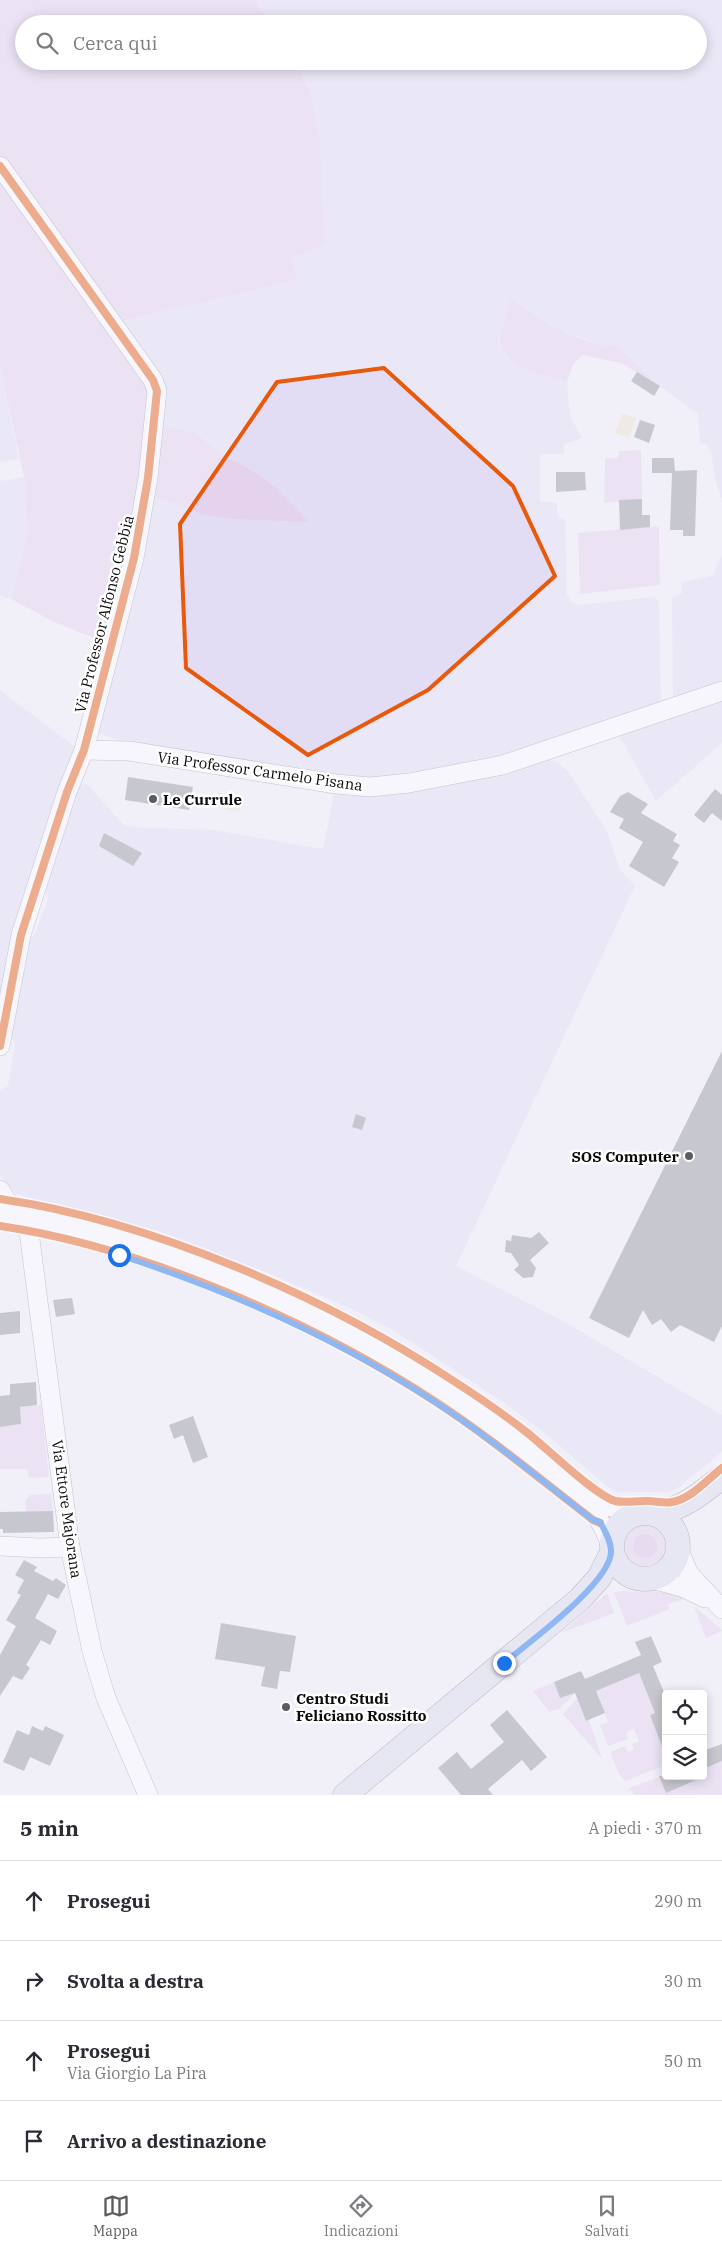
<!DOCTYPE html>
<html lang="it">
<meta charset="utf-8">
<style>
body{margin:0;font-family:"IBM Plex Serif",serif;background:#f7f7f7;color:#2b2b33}
.controls{position:absolute;right:15px;bottom:15px;display:grid;overflow:hidden;border-radius:5px;box-shadow:0 2px 12px #0003}
.controls button{width:45px;height:45px;display:grid;place-items:center;padding:0;border:0;border-bottom:1px solid #e1e1e2;background:#fff;color:#2b2b33;font:25px sans-serif}
.stop{position:absolute;width:15px;height:15px;margin:-11px;border:4px solid #1a73e8;border-radius:50%;background:#fff}
.stop.end{background:#1a73e8;border-color:#fff;box-shadow:0 1px 5px #0008}
.list{margin:0;padding:0;list-style:none}
h2{display:flex;justify-content:space-between;align-items:center;height:65px;margin:0;padding:0 20px;font-size:21px}
h2 small{font-size:16px;font-weight:400;color:#7c7c81}
.list li{display:grid;grid-template-columns:32px 1fr auto;gap:15px;align-items:center;box-sizing:border-box;height:80px;padding:0 20px;border-top:1px solid #e1e1e2}
.list b{display:block;font-size:19px;white-space:nowrap}
.list p{margin:0;font-size:16px;white-space:nowrap;color:#7c7c81}
.list em{font-size:16px;font-style:normal;color:#7c7c81}
.icon{flex:none;width:28px;height:28px;fill:none;stroke:currentColor;stroke-width:2;stroke-linecap:round;stroke-linejoin:round}
.map{position:relative;flex:none;width:722px;height:1795px;overflow:hidden}
.search{position:absolute;background:#fff;box-shadow:0 2px 12px #0003;left:15px;right:15px;top:15px;height:55px;display:flex;align-items:center;gap:12px;box-sizing:border-box;padding:0 18px;border-radius:28px;color:#7c7c81;font-size:19px}
.sheet{height:385px;background:#fff}
nav{display:flex;justify-content:space-around;align-items:center;box-sizing:border-box;height:70px;border-top:1px solid #e1e1e2;background:#fff;font-size:14px;color:#7c7c81}
nav a{display:grid;justify-items:center;gap:2px}
nav .on{color:#5c5b5e}
.map>svg:first-child{display:block}
.farmland{fill:#e2ddf4}
.green{fill:#e5d2ed}
.forest{fill:#dcc1e4}
.water{fill:#f0e3c9}
.building{fill:#96969c}
.lines{fill:none;stroke-linecap:round;stroke-linejoin:round}
.minor-casing{stroke:#8f8e92;stroke-width:20}
.major-casing{stroke:#7c7b7f;stroke-width:25}
.minor{stroke:#fdfdfe;stroke-width:19}
.major{stroke:#dbd9ea;stroke-width:24}
.cycleway-casing{stroke:#fff;stroke-width:11}
.cycleway{stroke:#e8590c;stroke-width:8}
.route{stroke:#1a73e8;stroke-width:6}
.marked{fill:none;stroke:#e8590c;stroke-width:4;stroke-linejoin:round}
.poi-dot{fill:#5c5b5e;stroke:#fff;stroke-width:2}
.labels{text-anchor:middle;dominant-baseline:central;stroke-width:5;stroke-linejoin:round;paint-order:stroke}
.street-label{font-size:15px;fill:#0b0b0b;stroke:#fff}
.poi-label{font-size:15px;font-weight:bold;fill:#0b0b0b;stroke:#fff;text-anchor:start}
</style>
<div class="map">
<svg width="722" height="1795" viewBox="0 0 722 1795">
<rect width="100%" height="100%" fill="#f1f0f9"/>
<!-- farmland -->
<g class="farmland">
<polygon points="255,0 722,0 722,499 716,483 711,452 706,444 700,443 698,414 660,386 618,346 601,344 558,331 536,318 504,325 499,340 505,355 521,366 567,382 570,416 582,438 564,444 564,454 540,454 540,501 557,503 557,516 565,520 567,595 572,603 579,605 653,597 659,601 661,698 658,707 509,758 429,774 349,781 134,746 96,732 151,497 233,519 308,521 257,473 219,452 195,432 160,426 118,322 295,280 292,257 310,91 295,61 698,61 698,24 270,24"/>
<polygon points="0,367 19,459 0,462"/>
<polygon points="24,477 28,532 11,599 0,596 0,481"/>
<polygon points="722,556 722,686 675,699 673,695 672,598 682,593 682,582 712,576"/>
<polygon points="0,690 77,748 0,1013"/>
<polygon points="722,696 722,743 656,801 618,734"/>
<polygon points="547,759 557,762 568,771 608,833 619,868 635,886 456,1266 563,1321 722,1415 722,1452 679,1487 670,1492 618,1492 609,1488 540,1429 506,1404 393,1330 356,1311 266,1272 155,1230 16,1194 0,1175 0,1090 8,1086 15,1043 8,1032 26,938 34,936 48,899 42,885 74,792 85,782 123,824 132,827 214,830 323,849 335,788"/>
</g>
<!-- green -->
<g class="green">
<polygon points="0,0 255,0 270,24 24,24 24,61 295,61 310,91 320,141 324,245 292,257 296,280 118,322 0,155"/>
<polygon points="0,178 150,387 144,467 107,643 54,622 11,599 28,531 24,477 0,367"/>
<path d="M511 299C543 324 577 343 618 346L660 386 621 363 582 355 573 365 567 382C546 375 503 368 500 341 499 335 509 307 511 299Z"/>
<polygon points="160,426 195,432 219,452 257,473 278,490 309,522 233,519 201,514 174,503 151,497"/>
<polygon points="641,450 642,499 604,503 605,458 618,458 619,451"/>
<polygon points="659,526 660,585 580,594 578,533"/>
<polygon points="41,1405 49,1477 29,1478 27,1469 0,1469 0,1427 21,1424 20,1407"/>
<polygon points="51,1494 53,1511 26,1512 25,1501 30,1495"/>
<circle cx="645" cy="1546" r="23"/>
<path d="M624 1591C642 1593 669 1588 684 1599L668 1604 670 1609 627 1626 614 1592Z"/>
<polygon points="607,1593 614,1613 561,1633"/>
<polygon points="694,1606 722,1630 722,1631 706,1638"/>
<polygon points="639,1673 655,1713 650,1715 666,1754 666,1765 625,1781 619,1774 610,1752 625,1746 628,1752 634,1749 632,1744 639,1741 634,1729 626,1732 628,1739 608,1746 600,1725 608,1722 596,1691"/>
<polygon points="554,1682 560,1698 575,1693 559,1709 549,1712 533,1691"/>
<polygon points="577,1699 586,1721 589,1720 602,1759 563,1714"/>
<polygon points="722,1761 722,1795 635,1795 629,1788 659,1777 666,1793 703,1776 703,1769"/>
</g>
<!-- forest -->
<circle class="forest" cx="645" cy="1546" r="12"/>
<!-- water -->
<g class="water">
<polygon points="622,413 636,418 629,438 615,433"/>
<polygon points="218,792 242,797 240,812 216,807"/>
</g>
<!-- building -->
<g class="building">
<polygon points="637,372 660,386 654,396 631,381"/>
<polygon points="640,420 655,425 649,443 634,437"/>
<polygon points="652,458 674,458 675,471 697,470 695,536 683,536 683,530 670,530 672,473 652,473"/>
<polygon points="556,472 585,472 586,490 556,492"/>
<polygon points="642,499 642,515 650,515 650,527 620,530 619,500"/>
<polygon points="128,777 193,787 189,810 125,800"/>
<polygon points="715,789 722,795 722,821 712,813 704,823 694,815"/>
<polygon points="628,792 648,804 641,813 677,834 673,841 680,845 672,858 679,862 664,887 629,866 643,842 619,828 624,819 610,812 620,796"/>
<polygon points="104,833 142,853 133,866 99,846"/>
<polygon points="722,1051 722,1326 714,1342 680,1325 671,1332 661,1319 652,1325 643,1310 629,1338 589,1318"/>
<polygon points="356,1114 366,1118 362,1130 352,1127"/>
<polygon points="539,1232 549,1243 530,1260 536,1268 533,1277 523,1278 514,1270 519,1265 511,1253 505,1252 506,1240 511,1241 512,1235 531,1238"/>
<polygon points="72,1298 75,1314 56,1317 53,1300"/>
<polygon points="20,1311 20,1333 0,1335 0,1313"/>
<polygon points="36,1382 37,1405 20,1407 21,1424 0,1427 0,1396 10,1395 10,1384"/>
<polygon points="193,1416 208,1457 193,1463 183,1435 174,1439 169,1425"/>
<polygon points="53,1511 54,1532 3,1533 3,1529 0,1529 0,1512"/>
<polygon points="24,1560 37,1567 34,1571 53,1581 56,1578 66,1585 58,1599 48,1594 35,1618 57,1631 50,1645 41,1640 26,1665 30,1668 22,1680 13,1676 0,1696 0,1655 16,1626 6,1620 21,1595 17,1593 24,1580 15,1575"/>
<polygon points="221,1623 296,1636 290,1672 280,1671 277,1689 261,1686 265,1667 215,1659"/>
<polygon points="651,1636 662,1662 653,1666 666,1697 665,1754 650,1715 655,1713 639,1673 596,1691 605,1713 586,1721 575,1693 560,1698 554,1682 581,1671 585,1679 641,1655 635,1642"/>
<polygon points="507,1710 547,1757 531,1771 522,1760 488,1789 493,1795 461,1795 438,1768 457,1752 471,1769 504,1742 490,1725"/>
<polygon points="32,1726 43,1731 45,1726 64,1735 50,1766 30,1757 24,1771 3,1762 17,1730 29,1735"/>
<polygon points="722,1744 722,1761 703,1769 703,1751"/>
<polygon points="659,1776 705,1776 666,1793"/>
</g>
<g class="lines">
<defs>
<g id="minor">
<polyline points="0,166 153,380 157,391 148,478 134,558 84,750 67,792 21,935 0,1046"/>
<polyline points="84,750 129,751 336,784 370,787 409,783 503,765 722,691"/>
<path d="M0 1190C8 1205 21 1217 29 1232L70 1547 92 1651 106 1698 148 1795"/>
<path d="M0 1212C83 1224 165 1253 242 1285 346 1330 448 1384 535 1457 566 1482 601 1508 611 1548"/>
<polyline points="581,1493 610,1507 644,1513"/>
<polyline points="0,1546 40,1548 70,1547"/>
<polyline points="678,1549 689,1574 722,1609"/>
<polyline points="652,1579 682,1587 705,1598"/>
</g>
<g id="major">
<circle cx="645" cy="1546" r="33"/>
<path d="M655 1514C684 1508 699 1495 722 1477"/>
<polyline points="345,1795 580,1599 599,1578 612,1552"/>
</g>
</defs>
<!-- minor casing -->
<use href="#minor" class="minor-casing"/>
<!-- major casing -->
<use href="#major" class="major-casing"/>
<!-- minor -->
<use href="#minor" class="minor"/>
<!-- major -->
<use href="#major" class="major"/>
<defs>
<g id="cycleway">
<polyline points="0,166 153,380 157,391 148,478 134,558 84,750 67,792 21,935 0,1046"/>
<path d="M0 1199C151 1221 324 1296 452 1380 477 1396 502 1413 525 1431 547 1448 592 1493 615 1501 624 1503 635 1501 644 1501 653 1500 663 1504 672 1502 691 1499 708 1479 722 1468"/>
<path d="M0 1226C146 1248 313 1322 436 1402 491 1438 541 1480 593 1520L600 1523"/>
</g>
</defs>
<!-- cycleway casing -->
<use href="#cycleway" class="cycleway-casing"/>
<!-- cycleway -->
<use href="#cycleway" class="cycleway"/>
</g>
<g class="lines">
<!-- route -->
<path class="route" d="M119 1255C230 1291 337 1338 435 1402 491 1438 541 1480 593 1520L600 1522C605 1531 611 1541 611 1551 612 1582 528 1643 504 1663"/>
</g>
<!-- marked area -->
<path d="M0 0H722V1795H0ZM384 368 513 486 555 576 428 690 308 755 186 668 180 524 277 382Z" fill="#f1f0f9" fill-opacity=".55" fill-rule="evenodd"/>
<path class="marked" d="M384 368 513 486 555 576 428 690 308 755 186 668 180 524 277 382Z"/>
<!-- markers -->
<g class="poi-dot">
<circle cx="153" cy="799" r="5"/>
<circle cx="689" cy="1156" r="5"/>
<circle cx="286" cy="1707" r="5"/>
</g>
<g class="labels">
<!-- street labels -->
<g class="street-label">
<text transform="translate(104 614) rotate(-76)">Via Professor Alfonso Gebbia</text>
<text transform="translate(260 771) rotate(8)">Via Professor Carmelo Pisana</text>
<text transform="translate(67 1509) rotate(82)">Via Ettore Majorana</text>
</g>
<!-- poi labels -->
<g class="poi-label">
<text x="163" y="799">Le Currule</text>
<text x="679" y="1156" text-anchor="end">SOS Computer</text>
<text x="296" y="1698">Centro Studi<tspan x="296" dy="17">Feliciano Rossitto</tspan></text>
</g>
</g>
</svg>
<div class="controls">
<button><svg class="icon" aria-label="locate" viewBox="0 0 24 24"><circle cx="12" cy="12" r="6"/><path d="M12 2v4M12 18v4M2 12h4M18 12h4"/></svg></button>
<button><svg class="icon" aria-label="layers" viewBox="0 0 24 24"><path d="M12 4l9 5-9 5-9-5zM3 14l9 5 9-5"/></svg></button>
</div>
<div class="stop" style="left:119px;top:1255px"></div>
<div class="stop end" style="left:504px;top:1663px"></div>
<div class="search"><svg class="icon" aria-label="search" viewBox="0 0 24 24"><circle cx="10" cy="10" r="6"/><path d="M15 15l6 6"/></svg>Cerca qui</div>
</div>
<section class="sheet">
<h2>5 min<small>A piedi · 370 m</small></h2>
<ul class="list">
<li><svg class="icon" aria-label="ahead" viewBox="0 0 24 24"><path d="M12 20V5M6 11l6-6 6 6"/></svg><div><b>Prosegui</b></div><em>290 m</em></li>
<li><svg class="icon" aria-label="right" viewBox="0 0 24 24"><path d="M7 20v-9h11M14 6l5 5-5 5"/></svg><div><b>Svolta a destra</b></div><em>30 m</em></li>
<li><svg class="icon" aria-label="ahead" viewBox="0 0 24 24"><path d="M12 20V5M6 11l6-6 6 6"/></svg><div><b>Prosegui</b><p>Via Giorgio La Pira</p></div><em>50 m</em></li>
<li><svg class="icon" aria-label="arrive" viewBox="0 0 24 24"><path d="M6 21V4h12l-3 4 3 4H6"/></svg><div><b>Arrivo a destinazione</b></div></li>
</ul>
</section>
<nav>
<a class="on"><svg class="icon" aria-label="map" viewBox="0 0 24 24"><path d="M3 6l6-2 6 2 6-2v14l-6 2-6-2-6 2zM9 4v14M15 6v14"/></svg>Mappa</a>
<a><svg class="icon" aria-label="directions" viewBox="0 0 24 24"><path d="M12 3l9 9-9 9-9-9zM9 14v-3h6M13 9l2 2-2 2"/></svg>Indicazioni</a>
<a><svg class="icon" aria-label="saved" viewBox="0 0 24 24"><path d="M7 4h10v16l-5-4-5 4z"/></svg>Salvati</a>
</nav>
